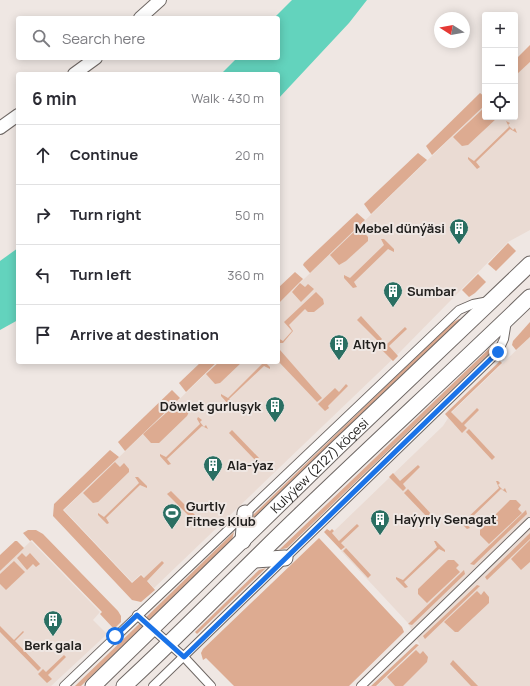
<!DOCTYPE html>
<meta charset="utf-8">
<style>
body{margin:0;font-family:Manrope,sans-serif;background:#f7f7f7;color:#2b2b33}
.controls{position:absolute;right:12px;top:12px;display:grid;overflow:hidden;border-radius:4px;box-shadow:0 2px 10px #0003}
.controls button{width:36px;height:36px;display:grid;place-items:center;padding:0;border:0;border-bottom:1px solid #e1e1e2;background:#fff;color:#2b2b33;font:20px sans-serif}
.compass{position:absolute;left:434px;top:12px;width:36px;height:36px;border-radius:50%;background:#fff;box-shadow:0 2px 10px #0003;rotate:281deg}
.stop{position:absolute;width:12px;height:12px;margin:-9px;border:3px solid #1a73e8;border-radius:50%;background:#fff}
.stop.end{background:#1a73e8;border-color:#fff;box-shadow:0 1px 4px #0008}
.list{margin:0;padding:0;list-style:none}
h2{display:flex;justify-content:space-between;align-items:center;height:52px;margin:0;padding:0 16px;font-size:17px}
h2 small{font-size:13px;font-weight:400;color:#7c7c81}
.list li{display:grid;grid-template-columns:26px 1fr auto;gap:12px;align-items:center;box-sizing:border-box;height:60px;padding:0 16px;border-top:1px solid #e1e1e2}
.list b{display:block;font-size:15px;white-space:nowrap}
.list em{font-size:13px;font-style:normal;color:#7c7c81}
.icon{flex:none;width:22px;height:22px;fill:none;stroke:currentColor;stroke-width:2;stroke-linecap:round;stroke-linejoin:round}
.map{position:relative;flex:none;width:530px;height:686px;overflow:hidden}
.search{position:absolute;background:#fff;box-shadow:0 2px 10px #0003;left:16px;top:16px;width:264px;height:44px;display:flex;align-items:center;gap:10px;box-sizing:border-box;padding:0 14px;border-radius:4px;color:#7c7c81;font-size:15px}
.panel{position:absolute;background:#fff;box-shadow:0 2px 10px #0003;left:16px;top:72px;width:264px;height:292px;border-radius:4px}
.map>svg:first-child{display:block}
.built{fill:#eadbd3}
.green{fill:#ddab91}
.water{fill:#63d3bd}
.lines{fill:none;stroke-linecap:round;stroke-linejoin:round}
.street-casing{stroke:#6e6764;stroke-width:10}
.secondary-casing{stroke:#6e6764;stroke-width:14}
.highway-casing{stroke:#6e6764;stroke-width:17}
.street{stroke:#fff;stroke-width:8}
.secondary{stroke:#fff;stroke-width:12}
.highway{stroke:#fff;stroke-width:15}
.route{stroke:#1a73e8;stroke-width:5}
.labels{text-anchor:middle;dominant-baseline:central;stroke-width:4;stroke-linejoin:round;paint-order:stroke}
.poi-label{font-size:13px;font-weight:bold;fill:#22201e;stroke:#efe7e3;text-anchor:start}
.street-label{font-size:13px;fill:#22201e;stroke:#efe7e3}
</style>
<div class="map">
<svg width="530" height="686" viewBox="0 0 530 686">
<rect width="100%" height="100%" fill="#efe7e3"/>
<!-- built -->
<g class="built">
<polygon points="530,62 530,230 508,242 398,354 154,588 141,574 132,582 64,510 218,362 278,362 278,304 485,105 485,117 515,117 515,76"/>
<polygon points="530,337 530,686 377,686 420,645 408,623 341,551 345,547 332,533 443,426 452,412"/>
<polygon points="31,541 100,612 93,620 107,634 51,686 0,686 0,571"/>
</g>
<!-- green -->
<g class="green">
<polygon points="530,45 530,62 515,76 515,60"/>
<polygon points="480,93 485,97 485,105 432,155 426,146"/>
<polygon points="485,107 485,117 497,118 468,145 462,146 453,137"/>
<polygon points="506,121 510,123 508,125 513,130 515,128 517,133 510,129 476,162 480,167 477,169 468,159 468,157 474,161 509,127"/>
<polygon points="418,153 427,160 371,214 364,204"/>
<polygon points="357,213 365,220 310,273 303,265 304,263"/>
<polygon points="359,227 368,237 368,241 346,261 339,265 330,255"/>
<polygon points="381,239 384,239 394,249 394,252 388,249 354,282 357,287 353,288 344,278 344,275 350,278 384,245"/>
<polygon points="508,243 516,251 496,271 488,264"/>
<polygon points="295,272 303,279 278,304 278,288"/>
<polygon points="478,274 486,282 475,293 469,297 462,290"/>
<polygon points="300,283 305,287 308,284 314,289 301,302 292,292"/>
<polygon points="316,292 323,299 324,304 314,312 308,312 305,309 289,325 293,331 283,343 280,343 278,338 283,341 292,331 284,322"/>
<polygon points="361,316 382,339 379,342 357,320"/>
<polygon points="459,319 461,319 251,523 253,515 450,324"/>
<polygon points="530,322 530,337 516,350 512,345 513,341"/>
<polygon points="405,327 407,329 389,346 398,356 393,361 378,346 384,341 387,344"/>
<polygon points="494,344 492,351 287,548 279,550"/>
<polygon points="280,350 322,398 317,402 278,361 278,352"/>
<polygon points="500,361 502,363 451,412 462,423 477,408 479,410 464,425 467,428 462,433 445,414"/>
<polygon points="201,362 217,362 186,392 179,383"/>
<polygon points="219,362 242,362 220,383 215,384 206,374"/>
<polygon points="261,362 265,362 270,367 270,369 264,366 229,399 233,404 230,406 221,396 221,394 228,398 262,364"/>
<polygon points="346,384 348,386 328,406 329,408 325,411 318,404 335,388 339,392"/>
<polygon points="172,390 180,398 125,451 118,442"/>
<path d="M178 402 182 406 185 403C189 407 190 411 187 416L159 443H151L143 434Z"/>
<polygon points="198,417 202,420 200,422 204,427 206,425 208,429 202,426 167,459 171,464 168,465 160,456 160,454 166,457 200,424 197,419"/>
<polygon points="469,429 495,457 492,460 466,432"/>
<polygon points="232,430 259,458 256,461 229,433"/>
<polygon points="110,450 119,457 63,510 132,583 141,575 144,578 162,561 164,563 147,581 155,590 141,602 132,600 53,516 54,504"/>
<polygon points="115,462 120,467 124,463 129,469 129,472 98,502 93,503 83,493"/>
<polygon points="418,465 420,467 403,484 406,488 403,491 389,477 393,473 400,481"/>
<polygon points="135,477 138,477 147,486 147,488 140,485 106,518 109,523 107,524 98,515 98,513 104,517 139,483"/>
<polygon points="496,481 498,481 500,483 498,485 503,490 505,488 507,493 501,489 466,523 470,528 467,529 458,520 458,517 464,521 499,488"/>
<polygon points="408,489 433,516 429,519 404,493"/>
<polygon points="171,491 197,517 194,521 167,494"/>
<polygon points="510,500 516,500 521,505 518,509 522,513 489,544 480,535 480,530"/>
<polygon points="526,510 527,514 474,565 470,564"/>
<polygon points="357,524 359,526 341,543 345,547 341,550 324,532 327,529 330,531 332,529 334,531 332,533 339,541"/>
<polygon points="28,530 36,530 43,534 118,611 121,616 121,622 114,629 100,614 102,612 32,540 30,541 23,533"/>
<polygon points="234,532 232,540 81,686 75,686"/>
<polygon points="530,533 530,539 487,580 485,577"/>
<polygon points="319,538 402,627 404,632 349,686 234,686 206,658 203,660 201,653 203,649"/>
<polygon points="530,540 530,562 521,570 511,559"/>
<polygon points="15,541 17,541 24,548 0,571 0,555"/>
<polygon points="434,541 436,541 445,550 445,552 439,549 404,582 408,587 405,588 396,579 396,577 403,580 437,547"/>
<polygon points="346,548 371,575 368,578 343,551"/>
<polygon points="22,553 26,557 30,553 40,564 36,567 33,564 27,570 17,558"/>
<polygon points="448,560 454,560 459,565 456,568 460,572 427,603 418,594 418,589"/>
<polygon points="14,561 25,572 6,590 0,584 0,574"/>
<polygon points="266,568 197,634 195,632 259,570"/>
<polygon points="464,570 465,574 412,625 408,624"/>
<polygon points="477,585 480,586 425,639 423,636"/>
<polygon points="477,591 481,595 484,591 489,597 489,603 458,632 455,632 444,622"/>
<polygon points="0,626 14,640 23,631 24,632 15,641 41,668 38,671 0,632"/>
<polygon points="416,644 419,645 376,686 371,686"/>
<polygon points="416,650 420,654 423,651 428,657 427,662 403,686 395,686 387,677"/>
<polygon points="64,655 66,657 48,675 52,679 47,683 38,674 43,669 46,672"/>
<polygon points="453,660 478,686 471,686 450,664"/>
</g>
<!-- water -->
<g class="water">
<polygon points="292,0 367,0 349,23 278,99 278,74 221,74 237,58 278,58 278,18 274,18"/>
<polygon points="18,248 18,320 0,330 0,261"/>
</g>
<g class="lines">
<defs>
<g id="street">
<polyline points="137,615 184,657 211,686"/>
<polyline points="64,686 459,310 473,304 489,301"/>
<polyline points="153,686 498,352 504,339 507,321"/>
<polyline points="361,686 530,522"/>
</g>
<g id="secondary">
<polyline points="140,18 160,0"/>
<polyline points="74,74 96,58"/>
<polyline points="0,128 18,115"/>
</g>
<g id="highway">
<polyline points="243,541 245,513"/>
<polyline points="255,560 285,558"/>
<path id="s1" d="M93 686 338 447 530 264"/>
<path d="M124 686C185 630 242 570 302 513 377 441 454 370 530 297"/>
</g>
</defs>
<!-- street casing -->
<use href="#street" class="street-casing"/>
<!-- secondary casing -->
<use href="#secondary" class="secondary-casing"/>
<!-- highway casing -->
<use href="#highway" class="highway-casing"/>
<!-- street -->
<use href="#street" class="street"/>
<!-- secondary -->
<use href="#secondary" class="secondary"/>
<!-- highway -->
<use href="#highway" class="highway"/>
</g>
<g class="lines">
<!-- route -->
<polyline class="route" points="115,636 137,615 184,657 498,352"/>
</g>
<!-- icons -->
<defs>
<symbol id="building-pin" viewBox="-11 -11 22 30"><path d="M0 17L-7.5 6A9.5 9.5 0 1 1 7.5 6Z" fill="#2a6f62" stroke="#efe7e3"/><path d="M-4-6H4V6H1V3H-1V6H-4ZM-2.5-4.3h1.7v1.8h-1.7ZM.8-4.3h1.7v1.8H.8ZM-2.5-1h1.7V.8h-1.7ZM.8-1h1.7V.8H.8Z" fill="#fff"/></symbol>
<symbol id="stadium-pin" viewBox="-11 -11 22 30"><path d="M0 17L-7.5 6A9.5 9.5 0 1 1 7.5 6Z" fill="#2a6f62" stroke="#efe7e3"/><path d="M0-5a6.5 5 0 1 0 0 10a6.5 5 0 1 0 0-10ZM-3.5-1.8h7v3.6h-7Z" fill="#fff"/></symbol>
</defs>
<g fill-rule="evenodd">
<use href="#building-pin" x="448" y="217" width="22" height="30"/>
<use href="#building-pin" x="382" y="280" width="22" height="30"/>
<use href="#building-pin" x="328" y="333" width="22" height="30"/>
<use href="#building-pin" x="264" y="395" width="22" height="30"/>
<use href="#building-pin" x="202" y="454" width="22" height="30"/>
<use href="#stadium-pin" x="161" y="502" width="22" height="30"/>
<use href="#building-pin" x="369" y="508" width="22" height="30"/>
<use href="#building-pin" x="42" y="609" width="22" height="30"/>
</g>
<g class="labels">
<!-- poi labels -->
<g class="poi-label">
<text x="445" y="228" text-anchor="end">Mebel dünýäsi</text>
<text x="407" y="291">Sumbar</text>
<text x="353" y="344">Altyn</text>
<text x="261" y="406" text-anchor="end">Döwlet gurluşyk</text>
<text x="227" y="465">Ala-ýaz</text>
<text x="186" y="506">Gurtly<tspan x="186" dy="15">Fitnes Klub</tspan></text>
<text x="394" y="519">Haýyrly Senagat</text>
<text x="53" y="645" text-anchor="middle">Berk gala</text>
</g>
<!-- street labels -->
<g class="street-label">
<text stroke="none"><textPath href="#s1" startOffset="316">Kulyýew (2127) köçesi</textPath></text>
</g>
</g>
</svg>
<div class="controls">
<button>+</button>
<button>−</button>
<button><svg class="icon" aria-label="locate" viewBox="0 0 24 24"><circle cx="12" cy="12" r="6"/><path d="M12 2v4M12 18v4M2 12h4M18 12h4"/></svg></button>
</div>
<svg class="compass" viewBox="-18 -18 36 36"><path d="M0-13l5 13h-10z" fill="#e53935"/><path d="M0 13l5-13h-10z" fill="#7c7c81"/></svg>
<div class="stop" style="left:115px;top:636px"></div>
<div class="stop end" style="left:498px;top:352px"></div>
<div class="search"><svg class="icon" aria-label="search" viewBox="0 0 24 24"><circle cx="10" cy="10" r="6"/><path d="M15 15l6 6"/></svg>Search here</div>
<section class="panel">
<h2>6 min<small>Walk · 430 m</small></h2>
<ul class="list">
<li><svg class="icon" aria-label="ahead" viewBox="0 0 24 24"><path d="M12 20V5M6 11l6-6 6 6"/></svg><div><b>Continue</b></div><em>20 m</em></li>
<li><svg class="icon" aria-label="right" viewBox="0 0 24 24"><path d="M7 20v-9h11M14 6l5 5-5 5"/></svg><div><b>Turn right</b></div><em>50 m</em></li>
<li><svg class="icon" aria-label="left" viewBox="0 0 24 24"><path d="M17 20v-9H6M10 6l-5 5 5 5"/></svg><div><b>Turn left</b></div><em>360 m</em></li>
<li><svg class="icon" aria-label="arrive" viewBox="0 0 24 24"><path d="M6 21V4h12l-3 4 3 4H6"/></svg><div><b>Arrive at destination</b></div></li>
</ul>
</section>
</div>
